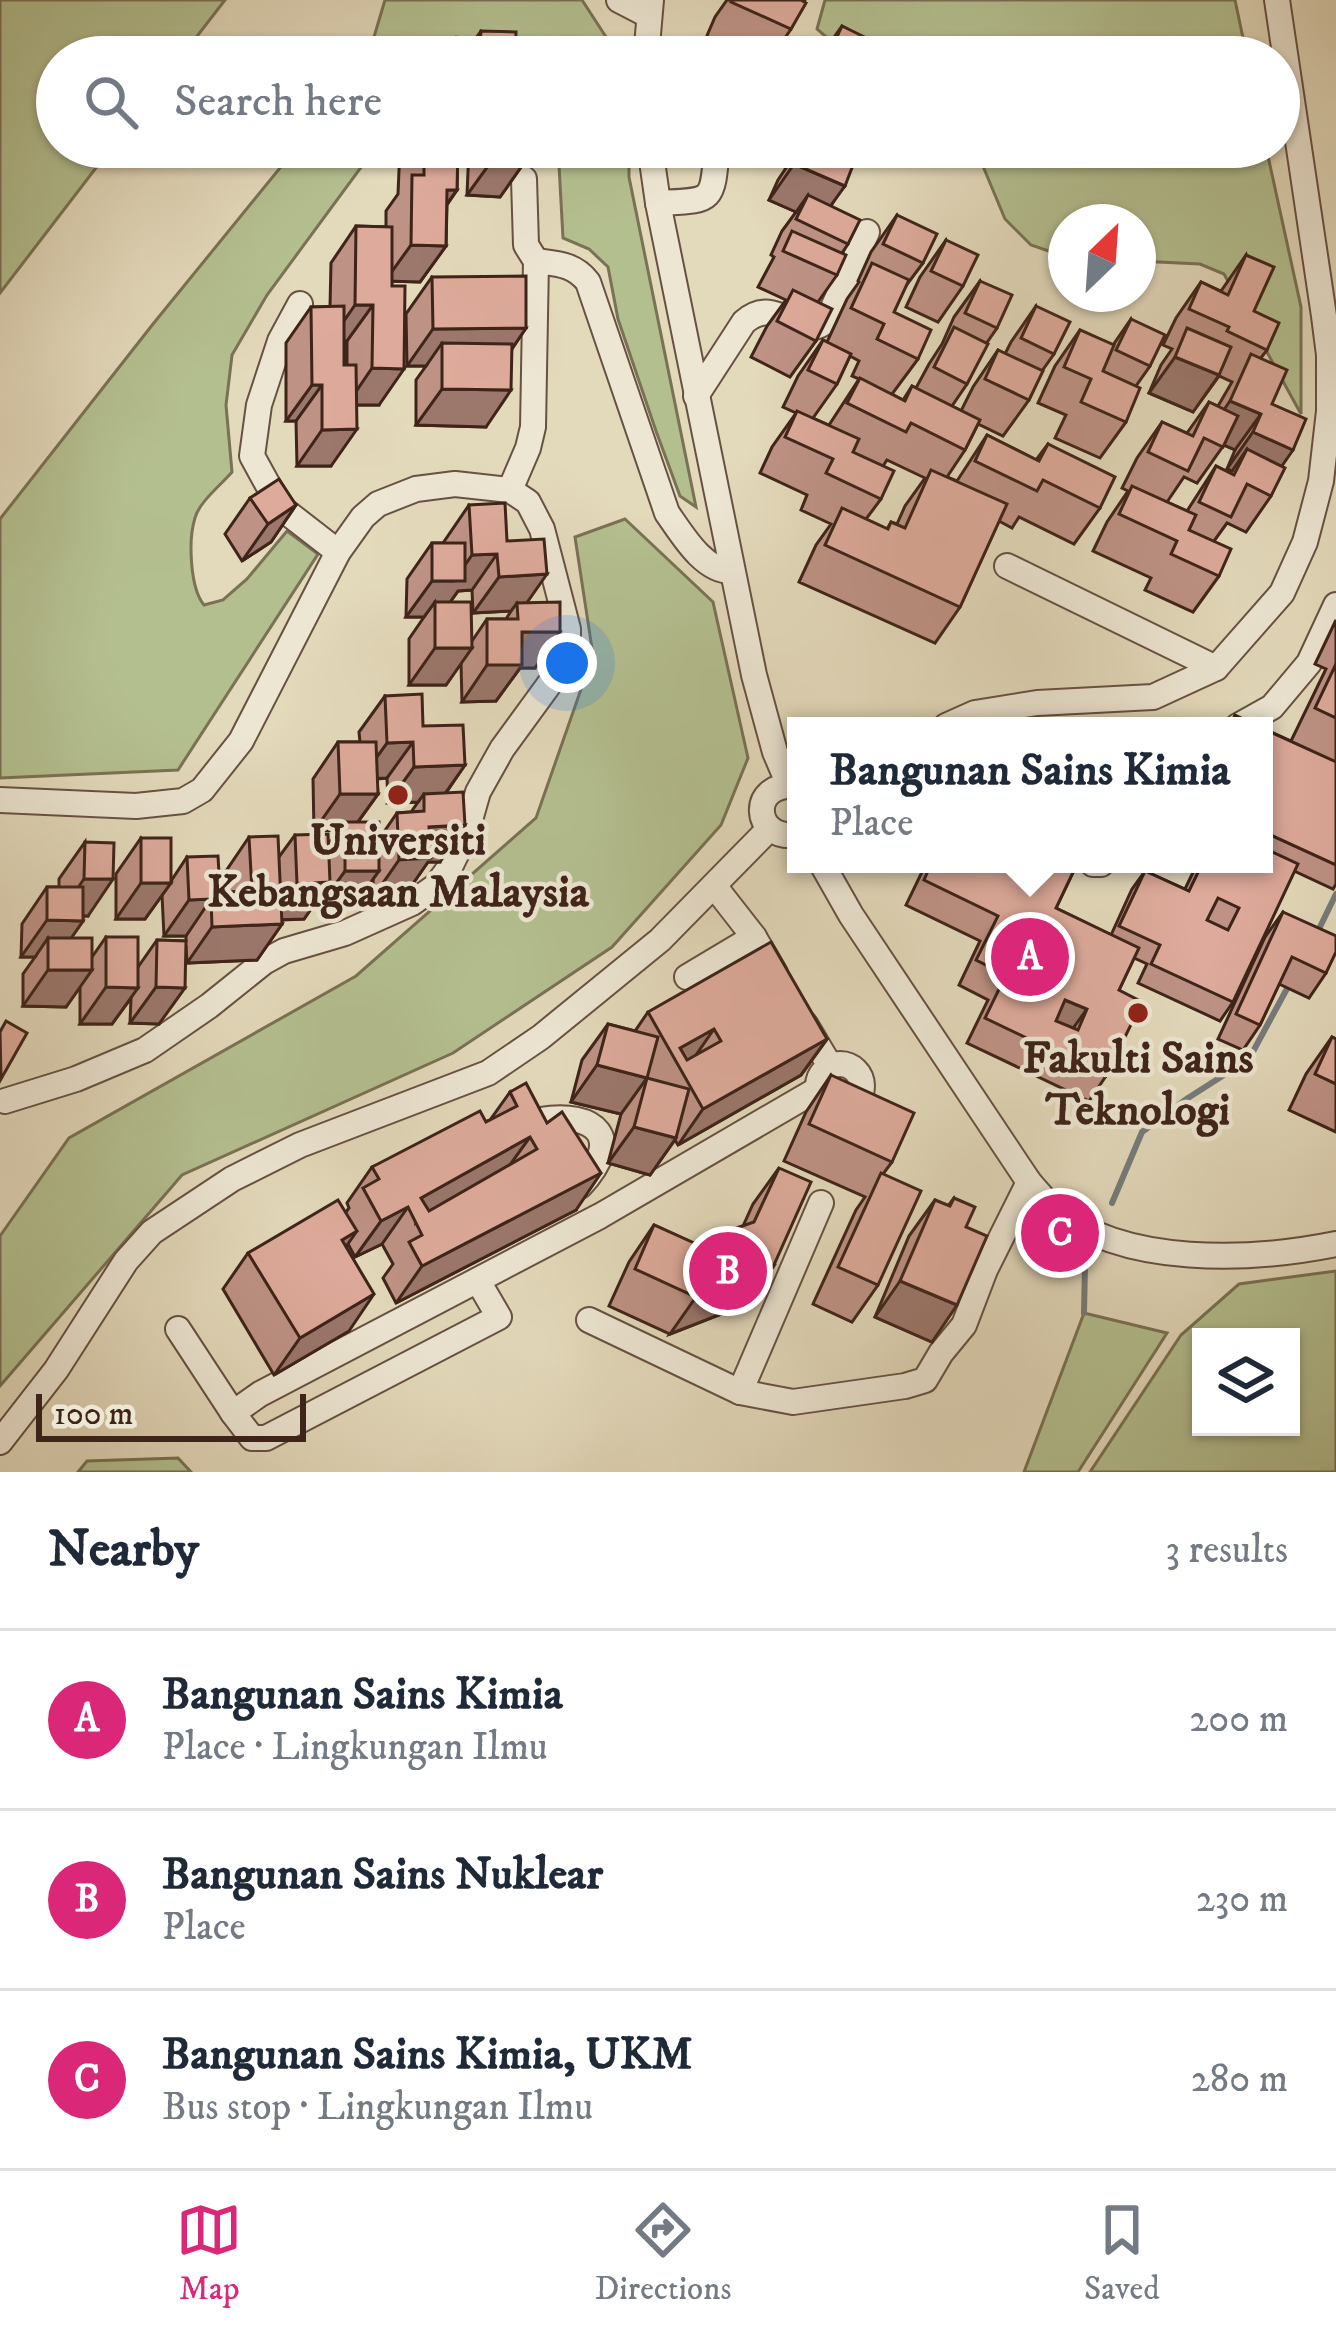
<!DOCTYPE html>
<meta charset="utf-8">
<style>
body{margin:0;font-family:"IM FELL DW Pica",serif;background:#f6f6f7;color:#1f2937}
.controls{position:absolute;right:36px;bottom:36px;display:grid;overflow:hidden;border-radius:0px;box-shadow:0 3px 9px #0004}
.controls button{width:108px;height:108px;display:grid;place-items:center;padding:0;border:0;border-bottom:3px solid #e0e1e3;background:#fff;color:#1f2937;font:60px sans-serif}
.compass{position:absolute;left:1048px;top:204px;width:108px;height:108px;border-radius:50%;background:#fff;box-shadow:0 3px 9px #0004;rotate:25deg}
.scale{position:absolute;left:36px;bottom:30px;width:270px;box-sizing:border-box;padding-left:12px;border:6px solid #3e2419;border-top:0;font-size:33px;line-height:42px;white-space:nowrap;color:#3e2419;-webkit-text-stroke:9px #ede6d3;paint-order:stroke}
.you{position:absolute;left:567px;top:663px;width:42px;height:42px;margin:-30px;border:9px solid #fff;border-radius:50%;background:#1a73e8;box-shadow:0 0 0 18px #1a73e833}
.badge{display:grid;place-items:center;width:78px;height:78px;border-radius:50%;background:#db2777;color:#fff;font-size:39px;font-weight:700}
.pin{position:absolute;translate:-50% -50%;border:6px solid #fff;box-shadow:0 3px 12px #0006}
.popup{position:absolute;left:787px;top:717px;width:486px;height:156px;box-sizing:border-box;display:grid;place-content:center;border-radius:0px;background:#fff;filter:drop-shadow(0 3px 9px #0005);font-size:39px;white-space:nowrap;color:#747a83}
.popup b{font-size:45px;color:#1f2937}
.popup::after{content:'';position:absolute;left:50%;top:100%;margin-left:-24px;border:24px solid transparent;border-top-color:#fff}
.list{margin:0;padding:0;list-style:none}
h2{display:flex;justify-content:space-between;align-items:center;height:156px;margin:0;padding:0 48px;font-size:51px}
h2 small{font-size:39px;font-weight:400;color:#747a83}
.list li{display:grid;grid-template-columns:78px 1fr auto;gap:36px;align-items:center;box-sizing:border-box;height:180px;padding:0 48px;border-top:3px solid #e0e1e3}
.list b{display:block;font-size:45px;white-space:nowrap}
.list p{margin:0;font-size:39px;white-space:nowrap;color:#747a83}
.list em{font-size:39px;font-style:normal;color:#747a83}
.icon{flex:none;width:66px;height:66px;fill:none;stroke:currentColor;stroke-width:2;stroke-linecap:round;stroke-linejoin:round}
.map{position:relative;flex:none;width:1336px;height:1472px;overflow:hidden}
.search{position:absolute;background:#fff;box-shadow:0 3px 9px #0004;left:36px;right:36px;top:36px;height:132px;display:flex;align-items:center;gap:30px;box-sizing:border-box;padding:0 42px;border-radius:66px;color:#747a83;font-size:45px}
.sheet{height:696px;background:#fff}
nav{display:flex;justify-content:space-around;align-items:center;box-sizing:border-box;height:168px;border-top:3px solid #e0e1e3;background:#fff;font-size:33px;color:#747a83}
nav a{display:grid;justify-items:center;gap:6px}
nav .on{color:#db2777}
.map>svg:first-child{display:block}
.green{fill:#b4bf90;stroke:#797254;stroke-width:3;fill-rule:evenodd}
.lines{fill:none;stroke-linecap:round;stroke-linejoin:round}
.stream{stroke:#757c7b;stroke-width:6}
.minor-casing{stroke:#675142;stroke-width:28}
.minor{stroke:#ede6d3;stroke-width:24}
.wall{fill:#be9285;stroke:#3e2419;stroke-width:3;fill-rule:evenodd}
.shaded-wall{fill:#9b776c;stroke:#3e2419;stroke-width:3}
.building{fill:#ddaa9b;stroke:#3e2419;stroke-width:3;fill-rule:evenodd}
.poi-dot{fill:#8f2418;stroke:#ede6d3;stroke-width:4.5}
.labels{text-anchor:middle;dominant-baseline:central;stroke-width:9;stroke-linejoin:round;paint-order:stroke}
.poi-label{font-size:45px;font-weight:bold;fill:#3e2419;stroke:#ede6d3}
</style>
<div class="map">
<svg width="1336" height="1472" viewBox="0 0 1336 1472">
<rect width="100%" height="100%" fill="#e3d9bb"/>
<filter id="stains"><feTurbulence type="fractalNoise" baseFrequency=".00167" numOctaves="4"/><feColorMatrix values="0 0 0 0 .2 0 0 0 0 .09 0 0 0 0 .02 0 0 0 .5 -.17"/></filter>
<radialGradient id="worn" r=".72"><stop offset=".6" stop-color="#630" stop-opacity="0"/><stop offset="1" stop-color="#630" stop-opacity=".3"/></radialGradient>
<!-- green -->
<g class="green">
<polygon points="0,0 225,0 181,57 57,57 57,147 112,147 0,293"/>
<polygon points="385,0 582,0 619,57 524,57 506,47 456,37 441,57 368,57"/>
<polygon points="825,0 1235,0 1247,57 849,57 817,29"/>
<path d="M297 147H376L267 295 232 355 226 405 232 472C221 485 199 502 195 518 188 540 190 588 204 605L223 600 247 579 287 531 318 554 178 770 0 778V519L153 324Z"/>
<polygon points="558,147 629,147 629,177 696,507 680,496 656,431 618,319 608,267 589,249 563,238"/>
<polygon points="975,147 1266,147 1301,307 1301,414 1224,274 1200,264 1138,261 1138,222 1066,222 1066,257 1031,245 1005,219"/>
<polygon points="625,519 713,602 748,758 721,825 612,947 453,1053 182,1175 0,1386 0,1236 69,1138 356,976 536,818 593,655 575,537"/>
<path d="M1336 1271V1472H1090L1181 1335 1239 1284ZM1201 1337H1291V1427H1201Z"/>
<polygon points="1084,1313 1167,1333 1078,1472 1024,1472"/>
<polygon points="178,1458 191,1472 78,1472 87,1461"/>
</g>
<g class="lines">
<!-- stream -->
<g class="stream">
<polyline points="1318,931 1336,894"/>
<polyline points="1112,1203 1142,1132 1188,1098 1249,1059 1289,985"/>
<polyline points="1084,1313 1085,1265"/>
</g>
<defs>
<g id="minor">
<polyline points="619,0 648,15"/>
<polyline points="646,57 651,0"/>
<polyline points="650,147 658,203 754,675 775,752 789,785"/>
<path d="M658 203C714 200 712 204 717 147"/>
<path d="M536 261C558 264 574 264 588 282L667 513C682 534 703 571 731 571"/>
<polyline points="300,304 280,341 259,405 252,456 280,507 338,552"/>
<path d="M696 396 744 322C779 291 800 348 828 319L867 232"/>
<polyline points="510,490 528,448 533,427 536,261 526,245 524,179"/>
<polyline points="1007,566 1216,668"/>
<polyline points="946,726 975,713 1037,703 1153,697 1216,668 1282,593 1305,542 1321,481 1329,411 1329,355 1324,316 1277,0"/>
<polyline points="1238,726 1272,707 1309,663 1336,605"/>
<path d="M796 786C749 782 752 840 796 835"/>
<polyline points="0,800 136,806 183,801 202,790 241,741 338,552 363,517 378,504 416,489 455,484 510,490 528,502 542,529 568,629 568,646 564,664 502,749 478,792 466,834 450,867 436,886 412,903 345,933 284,951 264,962 209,1006 145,1050 76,1079 5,1101"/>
<path d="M822 864 851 915 1029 1182C1037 1191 1045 1201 1054 1209 1124 1267 1252 1261 1336 1244"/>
<polyline points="1093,864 1101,864"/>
<polyline points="715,887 754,937 775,973"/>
<polyline points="687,977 754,937"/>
<polyline points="805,1024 830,1066"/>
<circle cx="840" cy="1086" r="22"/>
<path d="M540 1120C596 1111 625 1138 580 1186"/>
<polyline points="821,1203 740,1392 793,1402 905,1386 925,1380 941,1353 964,1325 985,1270 1029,1182"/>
<polyline points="589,1320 740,1392"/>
<polyline points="178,1329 233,1413 260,1394 600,1216 818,1089"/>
<polyline points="233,1413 252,1438 266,1438 499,1317 478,1281"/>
<polyline points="0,1442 56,1370 126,1261 152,1232 232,1179 300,1145 488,1073 541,1037 660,940 769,829"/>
</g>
</defs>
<!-- minor casing -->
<use href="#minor" class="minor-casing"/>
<!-- minor -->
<use href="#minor" class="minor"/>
</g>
<!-- wall -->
<g class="wall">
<polygon points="727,0 805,0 791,29 772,57 746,57 706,38 715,17"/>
<polygon points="842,26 898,57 820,57"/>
<polygon points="481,31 515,57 462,57"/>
<path d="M400 147H458L457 190 447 205 446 246 420 282 392 281 379 405H356L331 466H297L296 421H286V343L311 307H330L331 263 356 226 386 227V211L398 194ZM344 341H347V365H344Z"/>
<polygon points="469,147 526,147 526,160 500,197 467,195"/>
<polygon points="786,147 863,147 831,206 848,244 842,253 837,275 818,302 816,341 790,377 751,357 767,326 786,300 758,287 774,257 771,255 782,231 796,212 769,200 778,180 786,168 778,163"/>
<path d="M897 215 923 263 905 287 894 312 918 359 892 394 903 400 912 386 916 388 929 364 942 344 954 317 980 281 997 328 986 344 967 384 952 406 961 411 973 387 998 350 1005 354 1011 342 1036 306 1054 354 1042 371 1029 400 1003 436 978 424 965 450 947 477 957 481 987 435 1036 460 1048 444 1100 508 1074 544 1019 517 1012 528 999 521 960 607 935 643 799 582 816 545 831 524 801 510 807 495 760 473 772 447 796 413 783 407 798 376 823 340 827 342 847 299 859 282 858 281 871 252ZM850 356 859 361 852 376 859 379 829 425 813 418 837 384ZM887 460 925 478 905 506 897 524 891 522 887 529 866 519 881 499 883 466Z"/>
<polygon points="946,240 963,286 938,322 906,307 920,277"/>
<path d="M1246 255 1254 311 1267 350 1260 359 1272 404 1282 466 1271 496 1246 532 1227 523 1214 541 1219 576 1193 612 1145 590 1151 578 1093 551 1107 522 1128 491 1122 488 1137 458 1162 422 1187 433 1209 402 1218 406 1232 382 1219 376 1193 412 1149 393 1161 365 1172 349 1163 345 1176 318 1201 282 1221 291ZM1224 445 1235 450 1227 469 1232 471 1230 473 1216 466 1187 511 1167 502 1184 477 1197 483Z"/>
<polygon points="432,277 526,328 512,349 486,427 416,425 416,380 426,366 407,366 406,314"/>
<polygon points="1131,319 1150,366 1136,386 1126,422 1100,458 1055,438 1066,415 1038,403 1055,366 1080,330 1113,345"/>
<polygon points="250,498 296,505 271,542 242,561 225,534"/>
<path d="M469 505 507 541 527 602 535 668H520L496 701 462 702 461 663 446 685H409V639L424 617H406L407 579 432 543H443ZM472 590 473 613 511 611 506 619H487L472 641 450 602 458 591Z"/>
<polygon points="1336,620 1336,884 1333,889 1294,871 1233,1002 1220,1021 1138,983 1147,964 1134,958 1119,990 1106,1076 1089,1101 967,1043 988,1000 959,985 980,941 906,905 922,872 905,864 1077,864 1056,908 1111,935 1132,889 1145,871 1185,889 1197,864 1264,864 1264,729 1291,741 1326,669 1315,664"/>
<path d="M385 696 423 726 465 765 446 793 440 862H428L405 895 374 896 373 879 353 907H319V897L304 919 282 920V924L257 960 187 963 186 945 159 1024 130 1023 131 998 112 1024H80V987L66 1007 23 1006V974L35 957H21L22 924 47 887H59V879L85 842 88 916H83V921L71 938 92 957 106 937 138 967 157 940 186 941V936H164L162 895 145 919H116V874L141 838 171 881 187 857 220 892H225L224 874 249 837 279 857 295 835 328 845 339 830 314 831 313 779 338 742H360L359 732ZM387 778 388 803 418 802 411 812 397 813 379 839 358 822 378 794 377 779Z"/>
<polygon points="1283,912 1326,973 1309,998 1279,984 1260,1025 1243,1050 1218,1039 1265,937"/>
<polygon points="648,1012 827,1039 801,1075 678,1145 675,1140 650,1175 608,1163 621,1114 571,1102 582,1060 608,1024 635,1031"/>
<polygon points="1332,1037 1336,1039 1336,1132 1289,1110 1306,1074"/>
<polygon points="831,1075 892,1162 883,1174 878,1285 852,1322 813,1304 856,1210 865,1197 784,1161 806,1112"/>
<polygon points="510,1092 576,1210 396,1303 383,1278 393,1264 382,1244 355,1257 348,1244 346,1247 349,1331 274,1375 223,1289 248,1253 346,1212 349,1208 347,1203 372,1167 490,1120"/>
<polygon points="779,1168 747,1304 670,1334 609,1306 629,1262 654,1225 694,1243 743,1226 753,1204"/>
<polygon points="954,1198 966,1227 932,1342 875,1317 909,1236 935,1200 948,1206"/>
</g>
<!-- shaded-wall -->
<g class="shaded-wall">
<polygon points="493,159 526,160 500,197 467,195"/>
<polygon points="794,164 845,186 819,222 808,195 796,212 769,200"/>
<polygon points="447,190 457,190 431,226"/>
<polygon points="411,245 446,246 420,282 385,281"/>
<polygon points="355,305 373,305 347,341 330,341"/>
<polygon points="526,328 501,365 442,343 426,366 407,366 433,329"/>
<polygon points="1175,357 1219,375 1193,412 1149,393"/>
<polygon points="372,368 404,369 379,405 347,405"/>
<polygon points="312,385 322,385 296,421 286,421"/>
<polygon points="442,389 511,390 486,427 416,425"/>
<polygon points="1230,401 1261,414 1235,450 1205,437"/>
<polygon points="357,429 331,466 297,466 322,430"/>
<polygon points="1253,432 1293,450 1268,486 1247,449 1232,471 1227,469"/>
<polygon points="296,505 271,542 242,561 268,524"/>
<polygon points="497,554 472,590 458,591 439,618 435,602 424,617 406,617 432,581 454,581 472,555"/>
<polygon points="547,574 521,611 517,603 511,611 473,613 499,577"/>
<polygon points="522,632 560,632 535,668 520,668 496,701 462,702 487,665"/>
<polygon points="435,648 472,648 446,685 409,685"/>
<polygon points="413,742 387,778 361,779 387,743"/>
<polygon points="465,765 439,802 424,794 418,802 388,803 414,767"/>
<polygon points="340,794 378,794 352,830 345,822 339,830 314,831"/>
<polygon points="465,825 440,862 428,862 405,895 374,896 399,860 429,827"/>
<polygon points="345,871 379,871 353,907 319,907"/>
<polygon points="84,879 113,879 88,916 59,915"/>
<polygon points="330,882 304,919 271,920 297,884"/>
<polygon points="141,883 171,883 145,919 116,919"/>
<polygon points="211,899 186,936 164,936 189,900"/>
<polygon points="47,920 83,921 58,957 48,938 35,957 21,957"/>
<polygon points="282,924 257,960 187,963 212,927"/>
<polygon points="48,970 92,970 66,1007 23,1006"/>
<polygon points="106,987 138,988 112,1024 80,1024"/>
<polygon points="156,987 185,988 159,1024 130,1023"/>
<polygon points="1065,1000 1087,1009 1069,1034 1047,1025"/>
<polygon points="714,1029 689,1065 680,1048"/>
<polygon points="827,1039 801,1075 678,1145 703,1109"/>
<polygon points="597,1065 647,1078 621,1114 571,1102"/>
<polygon points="634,1127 676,1138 650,1175 608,1163"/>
<polygon points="530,1137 504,1173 416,1223 421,1198"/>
<polygon points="601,1173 576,1210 396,1303 422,1266"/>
<polygon points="408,1207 382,1244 355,1257 381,1221"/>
<polygon points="357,1231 331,1268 342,1240"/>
<polygon points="773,1267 747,1304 670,1334 696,1297"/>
<polygon points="900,1281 957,1305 932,1342 875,1317"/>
<polygon points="374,1294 349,1331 274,1375 300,1338"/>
</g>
<!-- building -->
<g class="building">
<polygon points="732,0 801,0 806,3 791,29 731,2"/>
<polygon points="842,26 899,54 898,57 845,57 831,50"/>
<polygon points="481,31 516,32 515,57 479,57"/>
<polygon points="424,147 458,147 457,190 447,190 446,246 411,245 412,175 424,175"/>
<polygon points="493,147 526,147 526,160 493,159"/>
<polygon points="802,147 810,147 853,165 845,186 794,164"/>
<polygon points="843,147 863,147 859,155"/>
<polygon points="808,195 860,220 848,244 796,219"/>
<polygon points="897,215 937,234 923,263 883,244"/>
<polygon points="356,226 392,227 392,286 405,286 404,369 372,368 373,305 355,305"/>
<polygon points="792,231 846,255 837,275 783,251"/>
<polygon points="946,240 978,255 963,286 931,271"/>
<polygon points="1246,255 1274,267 1254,311 1279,323 1267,350 1227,331 1229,327 1189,309 1201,282 1228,295"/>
<polygon points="872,263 909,280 894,312 931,330 918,359 877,339 884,324 851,308"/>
<polygon points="526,276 526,328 433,329 432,277"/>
<polygon points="980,281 1012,295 997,328 965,313"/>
<polygon points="793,290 832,309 816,341 777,321"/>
<polygon points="344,306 344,365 356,365 357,429 322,430 322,385 312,385 311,307"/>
<polygon points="1036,306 1070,322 1054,354 1021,338"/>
<polygon points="1131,319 1165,335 1150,366 1116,350"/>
<polygon points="954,327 988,344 967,384 934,367"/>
<polygon points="1187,328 1231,347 1219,375 1175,357"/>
<polygon points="1080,330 1114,345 1103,371 1140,388 1126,422 1081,402 1091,379 1064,367"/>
<polygon points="823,340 851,354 837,384 808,370"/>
<polygon points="442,343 512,344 511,390 442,389"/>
<polygon points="998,350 1043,371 1029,400 985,379"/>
<polygon points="1251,354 1287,370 1272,404 1306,419 1293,450 1253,432 1261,414 1230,401"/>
<polygon points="860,378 905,401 912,386 980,420 965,450 911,423 906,432 847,403"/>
<polygon points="1209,402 1238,416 1223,447 1204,438 1188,471 1148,452 1162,422 1193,436"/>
<polygon points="797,411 859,439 853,452 894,471 881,499 826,473 833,459 785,437"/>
<polygon points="987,435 1039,461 1048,444 1115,477 1100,508 1043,480 1037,491 975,461"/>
<polygon points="1247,449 1285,468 1271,496 1247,484 1231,517 1199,502 1216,466 1234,475"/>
<polygon points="931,470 1007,504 960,607 825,545 842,508 888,529 891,522 905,528"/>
<polygon points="279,479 296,505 268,524 250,498"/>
<polygon points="1132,486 1196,515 1189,530 1231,549 1219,576 1171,554 1177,541 1119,514"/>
<polygon points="505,503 507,541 544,539 547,574 499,577 497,554 472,555 469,505"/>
<rect x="432" y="543" width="33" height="38"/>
<polygon points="435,602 471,602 472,648 435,648"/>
<polygon points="560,602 560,632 522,632 522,665 487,665 487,619 518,619 517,603"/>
<polygon points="1336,664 1336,718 1315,708"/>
<polygon points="422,694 423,726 463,725 465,765 414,767 413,742 387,743 385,696"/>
<polygon points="1235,715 1258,726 1230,726"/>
<polygon points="1264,729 1336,762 1336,865 1264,832"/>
<polygon points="338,742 376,742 378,794 340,794"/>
<polygon points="463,792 465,825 429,827 431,858 399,860 397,813 424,811 424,794"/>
<rect x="345" y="822" width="34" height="49"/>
<polygon points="328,834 330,882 297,884 295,835"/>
<polygon points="278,836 282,924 212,927 211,899 189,900 187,857 218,856 220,892 252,891 249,837"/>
<rect x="141" y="838" width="30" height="45"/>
<polygon points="85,842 114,843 113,879 84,879"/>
<path d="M1264 848 1298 864 1233 1002 1151 964 1160 945 1119 926 1145 871 1189 891 1202 864H1264ZM1218 898 1239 908 1228 930 1207 920Z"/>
<path d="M931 864H1001L1038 882 1044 870 1031 864H1077L1056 908 1139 948 1119 990 1142 1002 1106 1076 985 1018 1006 975 976 960 998 916 924 880ZM1065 1000 1087 1009 1078 1030 1056 1021Z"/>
<polygon points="47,887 83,887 83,921 47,920"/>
<polygon points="1283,912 1336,936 1336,952 1326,973 1292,957 1260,1025 1236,1014"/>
<polygon points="106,937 138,937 138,988 106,987"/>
<rect x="48" y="938" width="44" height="32"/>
<polygon points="157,940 186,941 185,988 156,987"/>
<path d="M771 942 827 1039 703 1109 648 1012ZM714 1029 721 1041 687 1060 680 1048Z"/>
<polygon points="6,1021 27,1033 1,1079 0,1032"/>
<polygon points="608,1024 658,1037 647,1078 597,1065"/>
<polygon points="1332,1037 1336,1039 1336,1084 1315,1074"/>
<polygon points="831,1075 914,1113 892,1162 809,1124"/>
<polygon points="647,1078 689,1089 676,1138 634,1127"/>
<path d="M526 1083 547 1123 562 1112 601 1173 422 1266 409 1242 422 1235 408 1207 381 1221 363 1188 379 1179 372 1167 480 1111 486 1122 517 1106 510 1092ZM530 1137 537 1149 429 1211 421 1198Z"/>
<polygon points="779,1168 811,1182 773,1267 696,1297 635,1269 654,1225 694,1243 754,1222"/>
<polygon points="881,1173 921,1191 878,1285 838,1267"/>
<polygon points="954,1198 975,1207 966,1227 987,1236 957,1305 900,1281 935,1200 950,1206"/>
<polygon points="338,1200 357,1231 342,1240 374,1294 300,1338 248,1253"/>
</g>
<!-- markers -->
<g class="poi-dot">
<circle cx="398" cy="795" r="12"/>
<circle cx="1138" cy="1013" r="12"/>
</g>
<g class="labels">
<!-- poi labels -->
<g class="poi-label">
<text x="398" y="841">Universiti<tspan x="398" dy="52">Kebangsaan Malaysia</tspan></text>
<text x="1138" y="1059">Fakulti Sains<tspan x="1138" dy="52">Teknologi</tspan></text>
</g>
</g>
<rect width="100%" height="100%" filter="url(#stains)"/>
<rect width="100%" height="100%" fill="url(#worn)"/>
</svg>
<div class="controls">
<button><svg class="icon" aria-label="layers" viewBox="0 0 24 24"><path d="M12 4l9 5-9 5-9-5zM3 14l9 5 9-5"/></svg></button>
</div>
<svg class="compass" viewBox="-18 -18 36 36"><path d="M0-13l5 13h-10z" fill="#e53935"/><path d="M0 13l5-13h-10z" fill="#747a83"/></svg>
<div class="scale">100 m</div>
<div class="you"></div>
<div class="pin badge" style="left:1030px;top:957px">A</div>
<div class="popup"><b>Bangunan Sains Kimia</b>Place</div>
<div class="pin badge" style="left:728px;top:1271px">B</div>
<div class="pin badge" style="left:1060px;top:1233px">C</div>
<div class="search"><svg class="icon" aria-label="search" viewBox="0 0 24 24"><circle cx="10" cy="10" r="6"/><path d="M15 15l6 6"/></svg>Search here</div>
</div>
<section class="sheet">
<h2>Nearby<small>3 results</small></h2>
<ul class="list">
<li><span class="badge">A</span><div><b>Bangunan Sains Kimia</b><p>Place · Lingkungan Ilmu</p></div><em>200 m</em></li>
<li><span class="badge">B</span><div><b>Bangunan Sains Nuklear</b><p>Place</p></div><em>230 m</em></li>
<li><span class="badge">C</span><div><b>Bangunan Sains Kimia, UKM</b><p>Bus stop · Lingkungan Ilmu</p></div><em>280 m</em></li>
</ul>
</section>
<nav>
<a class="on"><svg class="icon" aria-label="map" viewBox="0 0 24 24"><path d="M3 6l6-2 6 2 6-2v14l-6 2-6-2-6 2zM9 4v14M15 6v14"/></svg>Map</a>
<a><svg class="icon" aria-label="directions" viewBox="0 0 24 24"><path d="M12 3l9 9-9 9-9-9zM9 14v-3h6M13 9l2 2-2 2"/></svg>Directions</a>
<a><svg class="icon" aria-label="saved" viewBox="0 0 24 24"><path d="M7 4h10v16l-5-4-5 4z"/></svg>Saved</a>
</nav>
